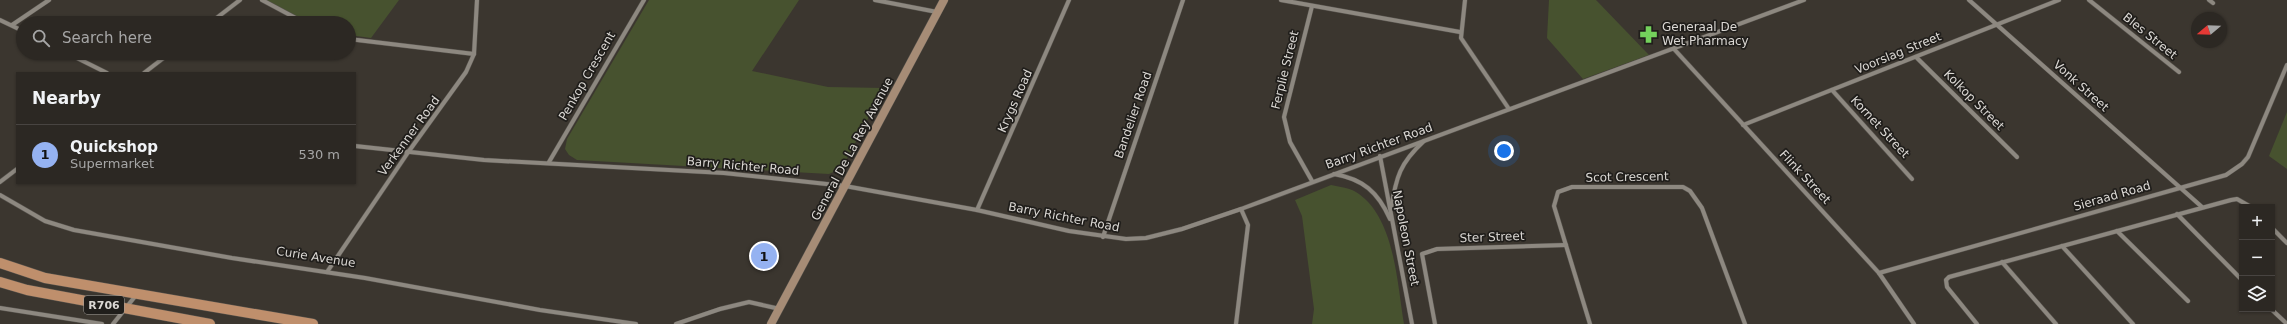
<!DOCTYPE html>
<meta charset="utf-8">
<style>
body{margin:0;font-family:"DejaVu Sans",sans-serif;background:#34302b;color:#f1f3f6}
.controls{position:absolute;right:12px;bottom:12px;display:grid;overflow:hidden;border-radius:0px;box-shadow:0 1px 3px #0004}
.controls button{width:36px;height:36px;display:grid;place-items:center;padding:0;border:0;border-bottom:1px solid #484441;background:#2c2823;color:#f1f3f6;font:20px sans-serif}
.compass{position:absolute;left:2191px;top:12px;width:36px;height:36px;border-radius:50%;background:#2c2823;box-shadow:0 1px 3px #0004;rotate:251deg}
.you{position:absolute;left:1504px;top:151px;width:14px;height:14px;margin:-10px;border:3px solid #fff;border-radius:50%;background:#1a73e8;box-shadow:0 0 0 6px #1a73e833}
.badge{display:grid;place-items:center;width:26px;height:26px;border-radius:50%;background:#95b2f1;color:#111;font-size:13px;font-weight:700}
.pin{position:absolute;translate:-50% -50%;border:2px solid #fff;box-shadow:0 1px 4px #0006}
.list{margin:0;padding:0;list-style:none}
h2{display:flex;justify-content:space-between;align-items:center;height:52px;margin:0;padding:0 16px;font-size:17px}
h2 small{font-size:13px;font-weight:400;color:#a6a6a6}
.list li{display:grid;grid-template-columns:26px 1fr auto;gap:12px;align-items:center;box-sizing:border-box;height:60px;padding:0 16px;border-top:1px solid #484441}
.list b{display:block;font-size:15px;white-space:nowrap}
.list p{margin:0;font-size:13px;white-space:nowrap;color:#a6a6a6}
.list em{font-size:13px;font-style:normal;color:#a6a6a6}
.icon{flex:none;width:22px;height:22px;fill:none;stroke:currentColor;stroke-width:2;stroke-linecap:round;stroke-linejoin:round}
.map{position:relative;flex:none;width:2287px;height:324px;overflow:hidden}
.search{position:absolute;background:#2c2823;box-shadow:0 1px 3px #0004;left:16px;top:16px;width:340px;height:44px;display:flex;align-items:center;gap:10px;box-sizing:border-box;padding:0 14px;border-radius:22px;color:#a6a6a6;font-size:15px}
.panel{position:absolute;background:#2c2823;box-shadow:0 1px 3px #0004;left:16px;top:72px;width:340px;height:112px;border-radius:0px}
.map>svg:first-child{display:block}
.green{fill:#47522f}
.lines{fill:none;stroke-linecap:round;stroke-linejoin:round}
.street-casing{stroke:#56524c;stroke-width:5}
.secondary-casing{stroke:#56524c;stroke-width:9}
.primary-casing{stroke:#56524c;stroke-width:11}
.street{stroke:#8d8880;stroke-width:4}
.secondary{stroke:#a68c76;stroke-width:8}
.primary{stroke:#bf8f6c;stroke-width:10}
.labels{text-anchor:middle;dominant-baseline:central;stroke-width:3.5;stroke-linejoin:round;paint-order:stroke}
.shield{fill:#201e1b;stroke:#a3a09c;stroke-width:1}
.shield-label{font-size:11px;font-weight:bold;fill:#dbd8d4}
.poi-label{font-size:12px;fill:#dbd8d4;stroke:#201e1b;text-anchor:start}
.street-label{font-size:12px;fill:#dbd8d4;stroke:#201e1b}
</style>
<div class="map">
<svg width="2287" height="324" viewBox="0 0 2287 324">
<rect width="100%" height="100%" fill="#3b362f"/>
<!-- green -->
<g class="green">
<polygon points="266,0 399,0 371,38 349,35 349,23 308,23"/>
<polygon points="649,0 799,0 752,71 828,87 884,88 842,168 829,174 577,160 569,155 565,149 567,139"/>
<polygon points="1549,0 1596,0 1649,55 1583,79 1547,38"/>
<polygon points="2287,112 2287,169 2269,156"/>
<path d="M1331 185C1341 187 1351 188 1359 194 1395 220 1397 283 1404 324H1312L1314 309 1302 216 1295 200Z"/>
</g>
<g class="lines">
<defs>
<g id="street">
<polyline points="262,0 305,23"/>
<polyline points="875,0 937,12"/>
<polyline points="1281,0 1460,32"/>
<polyline points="1465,0 1461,38 1509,109"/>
<polyline points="1969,0 2202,207"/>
<polyline points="2089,0 2179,72"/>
<polyline points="2209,0 2213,3"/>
<polyline points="1312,6 1284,117 1290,142 1312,181"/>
<polyline points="0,20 23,31"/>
<polyline points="210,23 240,0"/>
<polyline points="12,25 49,0"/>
<polyline points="349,39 474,54"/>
<polyline points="1674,49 1879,273 1914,324"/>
<polyline points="67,53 107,73"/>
<polyline points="1916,57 2017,157"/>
<polyline points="144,73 170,53"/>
<polyline points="1832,90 1912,179"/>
<polyline points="1743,125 2059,0"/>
<polyline points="355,146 484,160 724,173 845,186 977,210 1069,231 1126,239 1146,238 1182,229 1241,209 1804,0"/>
<polyline points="1380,156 1412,324"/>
<polyline points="549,162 644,0"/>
<path d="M1334 174C1363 179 1378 192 1390 219"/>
<polyline points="0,182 17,169"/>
<polyline points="0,195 45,221 74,230 232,258 365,278 540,310 636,324"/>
<path d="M1391 209C1396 177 1400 163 1424 141"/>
<polyline points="977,210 1069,0"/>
<polyline points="2177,214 2242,280"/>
<polyline points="2272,228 2287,243"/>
<polyline points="2117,231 2188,301"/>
<polyline points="1103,237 1183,0"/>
<polyline points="2062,246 2133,324"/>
<polyline points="2002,262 2056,324"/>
<polyline points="327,272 409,151 466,72 474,54 477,0"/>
<polyline points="1879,273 2226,175 2242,164 2248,157 2287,65"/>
<polyline points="0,308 102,324"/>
<polyline points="2271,309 2286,323"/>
<polyline points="113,324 137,294"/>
<polyline points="676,324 720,309 749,302 780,309"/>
<polyline points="1236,324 1248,225 1241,209"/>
<polyline points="1435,324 1422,254 1437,249 1566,245"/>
<polyline points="1590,324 1554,206 1558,192 1572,187 1683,187 1690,191 1702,208 1745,324"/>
<polyline points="1977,324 1947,287 1946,280 1949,277 2231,200 2237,199 2251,207"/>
</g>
<polyline id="secondary" points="771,324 944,0"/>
<g id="primary">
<polyline points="0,263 45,278 313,324"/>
<polyline points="0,282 27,290 210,324"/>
</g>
</defs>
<!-- street casing -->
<use href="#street" class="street-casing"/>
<!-- secondary casing -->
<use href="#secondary" class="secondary-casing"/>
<!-- primary casing -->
<use href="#primary" class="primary-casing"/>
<!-- street -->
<use href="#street" class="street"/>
<!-- secondary -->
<use href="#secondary" class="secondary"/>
<!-- primary -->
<use href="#primary" class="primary"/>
</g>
<!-- icons -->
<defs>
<symbol id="pharmacy-bare" viewBox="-9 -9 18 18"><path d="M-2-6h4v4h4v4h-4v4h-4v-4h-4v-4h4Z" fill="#74d25c" stroke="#201e1b" stroke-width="2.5" paint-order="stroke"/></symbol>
</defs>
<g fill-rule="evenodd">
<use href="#pharmacy-bare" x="1636" y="22" width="25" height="25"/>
</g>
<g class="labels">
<!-- shield labels -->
<rect class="shield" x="84" y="296" width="40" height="18" rx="3"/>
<g class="shield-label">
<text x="104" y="305">R706</text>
</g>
<!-- poi labels -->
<g class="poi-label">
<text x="1662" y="27">Generaal De<tspan x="1662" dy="14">Wet Pharmacy</tspan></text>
</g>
<!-- street labels -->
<g class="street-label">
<text transform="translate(2150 36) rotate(39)">Bles Street</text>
<text transform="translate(1898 53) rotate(-22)">Voorslag Street</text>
<text transform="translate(1285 70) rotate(-76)">Ferplie Street</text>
<text transform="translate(587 76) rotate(-60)">Penkop Crescent</text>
<text transform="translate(2081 86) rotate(42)">Vonk Street</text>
<text transform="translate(1974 100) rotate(45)">Kolkop Street</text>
<text transform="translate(1015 101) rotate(-66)">Krygs Road</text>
<text transform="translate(1133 115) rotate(-71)">Bandelier Road</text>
<text transform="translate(1880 127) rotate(47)">Kornet Street</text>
<text transform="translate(409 136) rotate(-54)">Verkenner Road</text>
<text transform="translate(1379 146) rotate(-20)">Barry Richter Road</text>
<text transform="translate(852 149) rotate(-62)">General De La Rey Avenue</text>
<text transform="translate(743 166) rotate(5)">Barry Richter Road</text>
<text transform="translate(1627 177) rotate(-1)">Scot Crescent</text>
<text transform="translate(1805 177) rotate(47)">Flink Street</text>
<text transform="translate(2112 196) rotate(-16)">Sieraad Road</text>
<text transform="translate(1064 217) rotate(11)">Barry Richter Road</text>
<text transform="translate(1492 237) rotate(-2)">Ster Street</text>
<text transform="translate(1406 238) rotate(79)">Napoleon Street</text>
<text transform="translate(316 257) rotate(9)">Curie Avenue</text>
</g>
</g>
</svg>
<div class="controls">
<button>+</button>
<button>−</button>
<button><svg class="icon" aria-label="layers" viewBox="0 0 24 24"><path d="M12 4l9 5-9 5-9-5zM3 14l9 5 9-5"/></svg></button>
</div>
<svg class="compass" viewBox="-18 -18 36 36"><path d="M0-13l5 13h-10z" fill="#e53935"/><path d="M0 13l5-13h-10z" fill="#a6a6a6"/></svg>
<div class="you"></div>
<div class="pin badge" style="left:764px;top:256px">1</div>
<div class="search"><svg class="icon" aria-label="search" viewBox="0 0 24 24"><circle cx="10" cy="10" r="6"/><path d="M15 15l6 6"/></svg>Search here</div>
<section class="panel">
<h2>Nearby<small></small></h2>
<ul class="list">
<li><span class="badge">1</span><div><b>Quickshop</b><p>Supermarket</p></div><em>530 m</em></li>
</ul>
</section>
</div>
